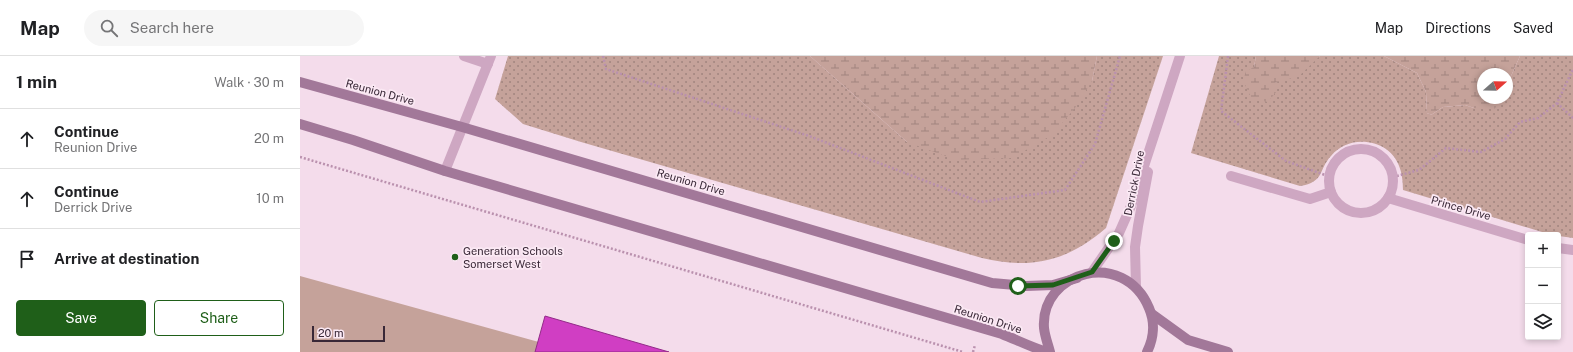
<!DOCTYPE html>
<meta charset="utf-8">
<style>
body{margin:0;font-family:"Public Sans",sans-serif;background:#f6f6f6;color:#202124}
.controls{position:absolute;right:12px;bottom:12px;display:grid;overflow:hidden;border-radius:4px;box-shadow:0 2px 6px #0003}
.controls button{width:36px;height:36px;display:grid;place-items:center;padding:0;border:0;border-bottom:1px solid #e0e0e0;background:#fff;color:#202124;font:20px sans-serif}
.compass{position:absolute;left:1177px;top:12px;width:36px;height:36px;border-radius:50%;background:#fff;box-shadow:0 2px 6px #0003;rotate:70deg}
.scale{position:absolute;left:12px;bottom:10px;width:73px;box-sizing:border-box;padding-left:4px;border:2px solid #392837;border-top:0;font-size:11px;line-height:14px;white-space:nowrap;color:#392837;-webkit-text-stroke:3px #fbe9f4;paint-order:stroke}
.stop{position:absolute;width:12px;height:12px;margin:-9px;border:3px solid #1f5f19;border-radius:50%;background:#fff}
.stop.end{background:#1f5f19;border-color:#fff;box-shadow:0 1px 4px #0008}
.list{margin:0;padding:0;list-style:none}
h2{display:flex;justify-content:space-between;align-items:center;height:52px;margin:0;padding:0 16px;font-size:17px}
h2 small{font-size:13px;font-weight:400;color:#757577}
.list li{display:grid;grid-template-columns:26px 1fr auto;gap:12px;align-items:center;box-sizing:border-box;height:60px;padding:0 16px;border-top:1px solid #e0e0e0}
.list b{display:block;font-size:15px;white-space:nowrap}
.list p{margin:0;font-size:13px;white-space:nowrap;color:#757577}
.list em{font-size:13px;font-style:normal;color:#757577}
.actions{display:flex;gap:8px;padding:12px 16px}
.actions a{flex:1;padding:9px 0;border:1px solid #1f5f19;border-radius:4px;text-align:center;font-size:14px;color:#1f5f19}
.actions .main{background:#1f5f19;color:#fff}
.icon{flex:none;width:22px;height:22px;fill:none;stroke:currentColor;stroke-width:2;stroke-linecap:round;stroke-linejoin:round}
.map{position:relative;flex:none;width:1273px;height:296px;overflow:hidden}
header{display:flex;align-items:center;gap:24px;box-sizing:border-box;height:56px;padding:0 20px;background:#fff;border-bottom:1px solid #e0e0e0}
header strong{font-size:19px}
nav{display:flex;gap:22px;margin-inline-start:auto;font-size:14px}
.search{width:280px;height:36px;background:#f6f6f6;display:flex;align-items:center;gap:10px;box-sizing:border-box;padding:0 14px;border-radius:22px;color:#757577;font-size:15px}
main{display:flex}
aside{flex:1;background:#fff}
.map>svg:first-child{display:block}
.grass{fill:url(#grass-dots)}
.wetland{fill:url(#wetland-marsh)}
.pitch{fill:#c5a29a}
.building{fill:#d03ec3;stroke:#922b88}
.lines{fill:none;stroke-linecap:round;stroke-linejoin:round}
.path{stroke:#ba91ae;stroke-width:2.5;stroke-dasharray:2 2;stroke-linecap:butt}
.lane{stroke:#cea7c2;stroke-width:10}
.street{stroke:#cea7c2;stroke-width:10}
.secondary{stroke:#a27899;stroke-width:10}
.route{stroke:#1f5f19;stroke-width:5}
.poi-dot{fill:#1f5f19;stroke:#fbe9f4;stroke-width:1.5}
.labels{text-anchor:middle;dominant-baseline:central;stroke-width:3.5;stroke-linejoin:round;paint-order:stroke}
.street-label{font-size:11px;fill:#392837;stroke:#fbe9f4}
.poi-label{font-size:11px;fill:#392837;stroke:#fbe9f4;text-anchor:start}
</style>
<header>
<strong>Map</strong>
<div class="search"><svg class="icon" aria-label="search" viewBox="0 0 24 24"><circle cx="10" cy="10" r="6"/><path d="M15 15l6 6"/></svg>Search here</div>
<nav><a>Map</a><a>Directions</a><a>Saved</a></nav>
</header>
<main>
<aside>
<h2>1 min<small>Walk · 30 m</small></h2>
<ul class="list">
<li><svg class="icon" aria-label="ahead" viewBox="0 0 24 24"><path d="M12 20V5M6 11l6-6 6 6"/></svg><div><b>Continue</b><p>Reunion Drive</p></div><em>20 m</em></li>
<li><svg class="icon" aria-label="ahead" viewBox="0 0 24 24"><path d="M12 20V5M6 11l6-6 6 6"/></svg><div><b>Continue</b><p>Derrick Drive</p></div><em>10 m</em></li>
<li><svg class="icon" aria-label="arrive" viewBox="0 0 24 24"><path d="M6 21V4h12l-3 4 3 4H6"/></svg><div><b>Arrive at destination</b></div></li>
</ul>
<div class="actions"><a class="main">Save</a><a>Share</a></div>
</aside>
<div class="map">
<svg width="1273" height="296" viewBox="0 0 1273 296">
<defs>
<pattern id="grass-dots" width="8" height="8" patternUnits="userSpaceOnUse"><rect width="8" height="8" fill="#c5a29a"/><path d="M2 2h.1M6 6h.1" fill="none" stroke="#a1847e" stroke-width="1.8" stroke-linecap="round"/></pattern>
<pattern id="wetland-marsh" width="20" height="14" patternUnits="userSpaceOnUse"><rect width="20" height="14" fill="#c5a29a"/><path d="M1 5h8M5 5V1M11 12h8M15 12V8" fill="none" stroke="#a1847e"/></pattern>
</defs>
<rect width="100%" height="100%" fill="#f4dceb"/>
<!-- grass -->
<g class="grass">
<path d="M208 0H510L607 86 792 25 797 0H863L806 172C768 205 731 214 682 202L281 86 223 68 195 43Z"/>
<path d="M919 0H956L954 11 975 27 1020 0H1084L1117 17 1126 36 1127 57 1131 59 1143 51 1165 49 1174 52 1204 44V42H1207V29L1220 0H1273V182L1252 179 1103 134C1103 119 1100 103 1086 93 1069 82 1045 83 1031 100 1018 114 1025 126 1000 130L891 97Z"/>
</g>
<!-- wetland -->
<g class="wetland">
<polygon points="510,0 797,0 792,25 775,52 752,79 712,102 656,104 607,86"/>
<polygon points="956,0 1020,0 999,20 975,27 977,35 968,46 952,43 943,25 946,15 954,11"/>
<polygon points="1084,0 1220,0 1207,29 1207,18 1183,18 1183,42 1204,42 1204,44 1194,53 1174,52 1165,49 1143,51 1131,59 1127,57 1126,36 1117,17"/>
</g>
<!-- pitch -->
<polygon class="pitch" points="0,220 246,288 243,296 0,296"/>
<!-- building -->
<polygon class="building" points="245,260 369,296 235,296"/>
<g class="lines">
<!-- path -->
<g class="path">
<polyline points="303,0 306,13 509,80 680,146 765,134 795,88 820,0"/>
<polyline points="928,0 921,55 986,105 1025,119"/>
<polyline points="1257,47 1273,62"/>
<polyline points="0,101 663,296"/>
<polyline points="1093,121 1119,114 1146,92 1181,96 1205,83 1220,66 1238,62 1257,47 1273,13"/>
<polyline points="673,296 675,289"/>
</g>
<!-- lane -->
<g class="lane">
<polyline points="164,0 188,8"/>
<polyline points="145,115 191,0"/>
<polyline points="931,120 1010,143 1031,136"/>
</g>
<!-- street -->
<g class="street">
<circle cx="1061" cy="125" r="32"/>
<polyline points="1088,142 1228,184"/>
<polyline points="1258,192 1273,194"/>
<polyline points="792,216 819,177 831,150 880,0"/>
<polyline points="836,231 835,191 838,170 848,116"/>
</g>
<!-- secondary -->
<g class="secondary">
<polyline points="0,26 162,71 692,227 726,230 753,229 777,222"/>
<path d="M0 68 53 84 145 115 702 278C717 284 731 291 747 296"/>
<polyline points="852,258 888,284 928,296"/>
<path d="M750 296C748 288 745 281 744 272 740 215 824 192 849 252 855 266 854 282 847 296"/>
</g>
</g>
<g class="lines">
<!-- route -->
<polyline class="route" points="718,230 753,229 792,216 814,185"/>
</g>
<!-- markers -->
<circle class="poi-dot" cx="155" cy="201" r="4"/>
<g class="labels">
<!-- street labels -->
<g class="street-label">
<text transform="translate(80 36) rotate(15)">Reunion Drive</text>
<text transform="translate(391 126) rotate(16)">Reunion Drive</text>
<text transform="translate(834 127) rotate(-79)">Derrick Drive</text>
<text transform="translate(1161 152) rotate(16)">Prince Drive</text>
<text transform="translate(688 263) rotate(18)">Reunion Drive</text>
</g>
<!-- poi labels -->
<g class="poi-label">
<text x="163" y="195">Generation Schools<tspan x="163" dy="13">Somerset West</tspan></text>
</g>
</g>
</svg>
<div class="controls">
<button>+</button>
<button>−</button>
<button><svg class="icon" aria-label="layers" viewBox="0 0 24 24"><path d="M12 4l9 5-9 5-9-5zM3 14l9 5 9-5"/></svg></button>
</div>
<svg class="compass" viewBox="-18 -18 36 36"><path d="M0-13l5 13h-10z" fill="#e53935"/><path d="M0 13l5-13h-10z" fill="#757577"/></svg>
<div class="scale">20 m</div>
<div class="stop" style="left:718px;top:230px"></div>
<div class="stop end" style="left:814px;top:185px"></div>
</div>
</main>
